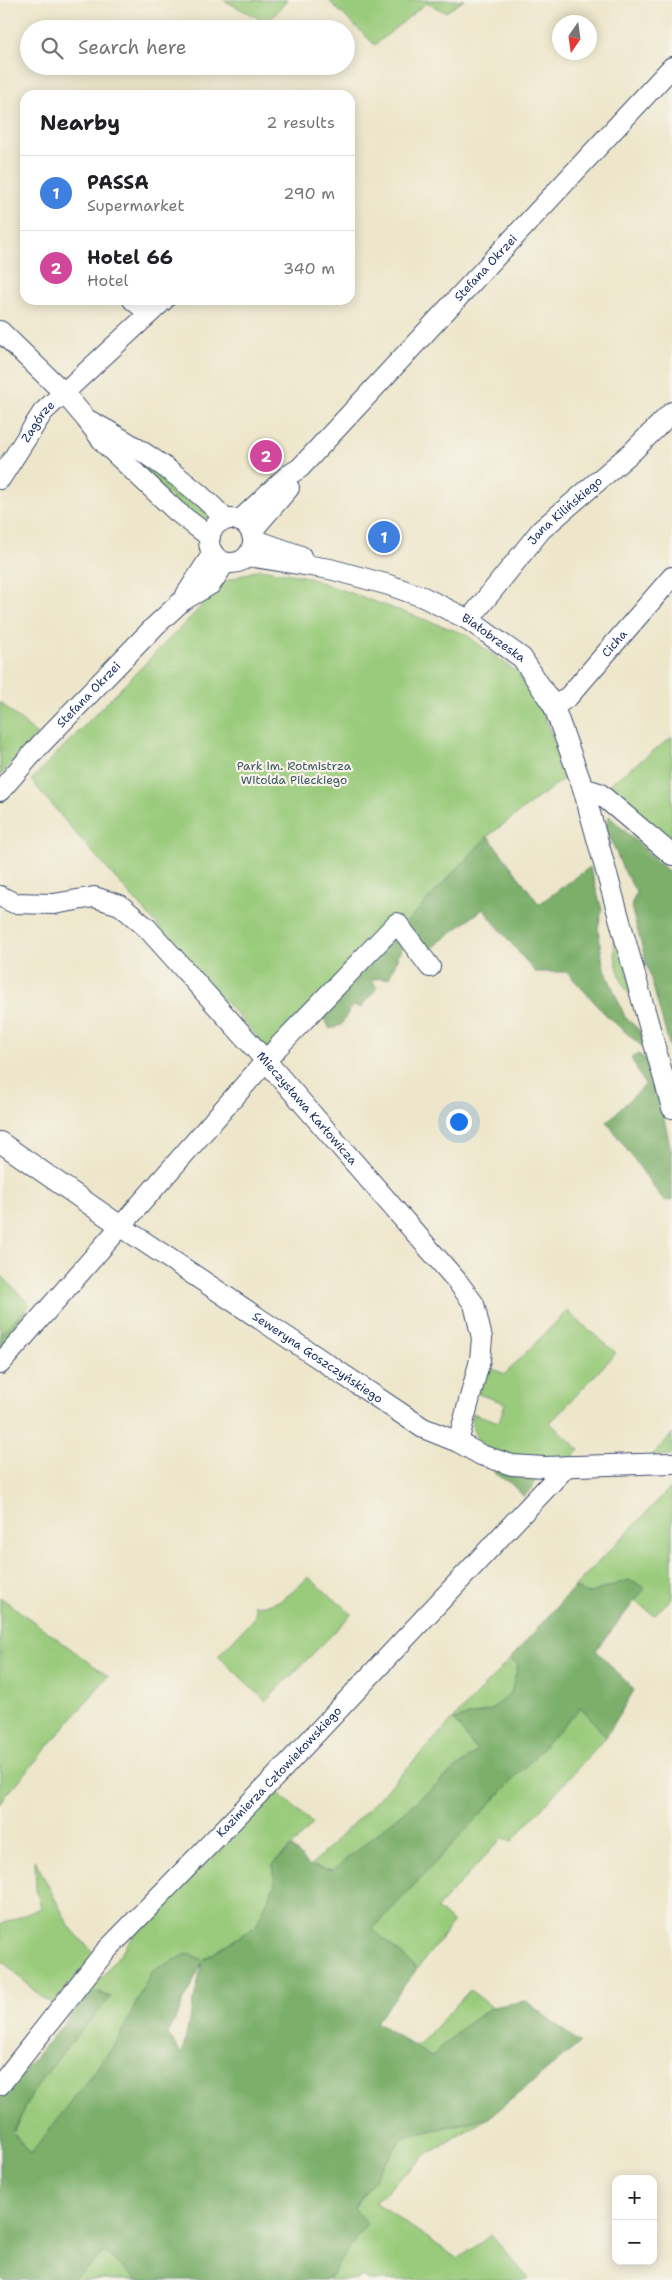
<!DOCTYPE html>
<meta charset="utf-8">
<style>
body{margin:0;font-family:"Shantell Sans",sans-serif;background:#f6f6f6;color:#202124}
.controls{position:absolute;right:15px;bottom:15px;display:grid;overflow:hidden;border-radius:10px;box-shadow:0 2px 12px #0003}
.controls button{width:45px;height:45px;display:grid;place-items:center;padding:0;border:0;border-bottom:1px solid #e0e0e0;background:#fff;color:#202124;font:25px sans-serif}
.compass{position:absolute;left:552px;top:15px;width:45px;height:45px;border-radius:50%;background:#fff;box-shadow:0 2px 12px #0003;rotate:193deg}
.you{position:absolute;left:458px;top:1121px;width:18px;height:18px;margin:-12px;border:4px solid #fff;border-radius:50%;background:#1a73e8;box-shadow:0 0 0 8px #1a73e833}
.badge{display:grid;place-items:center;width:32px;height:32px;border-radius:50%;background:#1a73e8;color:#fff;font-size:16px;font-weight:700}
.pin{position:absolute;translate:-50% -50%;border:2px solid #fff;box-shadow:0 1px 5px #0006}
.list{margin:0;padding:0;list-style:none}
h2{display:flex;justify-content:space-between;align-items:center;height:65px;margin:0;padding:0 20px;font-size:21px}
h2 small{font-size:16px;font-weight:400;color:#757577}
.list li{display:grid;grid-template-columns:32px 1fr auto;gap:15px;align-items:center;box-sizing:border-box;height:75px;padding:0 20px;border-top:1px solid #e0e0e0}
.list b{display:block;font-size:19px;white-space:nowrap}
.list p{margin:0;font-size:16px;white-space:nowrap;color:#757577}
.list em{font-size:16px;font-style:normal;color:#757577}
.icon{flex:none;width:28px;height:28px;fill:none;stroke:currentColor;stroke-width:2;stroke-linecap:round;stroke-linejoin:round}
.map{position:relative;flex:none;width:672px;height:2280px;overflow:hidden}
.search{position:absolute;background:#fff;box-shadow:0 2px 12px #0003;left:20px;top:20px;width:335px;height:55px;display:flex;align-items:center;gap:12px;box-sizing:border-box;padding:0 18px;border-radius:28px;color:#757577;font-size:19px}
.panel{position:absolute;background:#fff;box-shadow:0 2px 12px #0003;left:20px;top:90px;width:335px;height:215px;border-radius:15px}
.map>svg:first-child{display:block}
.green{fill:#9acb7b;stroke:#5a7d6c}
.forest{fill:#7baf6b;stroke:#4b6f64;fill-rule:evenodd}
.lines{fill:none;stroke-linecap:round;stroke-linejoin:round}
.minor-casing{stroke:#3a4a6e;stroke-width:22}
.minor{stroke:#fff;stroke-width:20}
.labels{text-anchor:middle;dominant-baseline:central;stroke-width:4.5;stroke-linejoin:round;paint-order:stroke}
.street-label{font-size:12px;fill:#1b2f5e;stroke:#f7f3e8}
.park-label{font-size:12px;fill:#3b5665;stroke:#f7f3e8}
</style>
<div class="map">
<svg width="672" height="2280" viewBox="0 0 672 2280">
<rect width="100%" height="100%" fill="#f7f3e8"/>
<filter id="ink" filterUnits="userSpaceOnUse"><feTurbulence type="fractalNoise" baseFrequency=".02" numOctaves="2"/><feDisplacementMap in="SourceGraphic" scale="10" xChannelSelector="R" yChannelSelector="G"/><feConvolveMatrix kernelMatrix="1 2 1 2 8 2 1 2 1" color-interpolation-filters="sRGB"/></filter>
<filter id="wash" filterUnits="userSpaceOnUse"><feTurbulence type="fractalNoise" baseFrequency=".0096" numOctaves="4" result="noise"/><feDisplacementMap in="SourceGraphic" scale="20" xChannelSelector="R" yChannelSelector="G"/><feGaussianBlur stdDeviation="1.12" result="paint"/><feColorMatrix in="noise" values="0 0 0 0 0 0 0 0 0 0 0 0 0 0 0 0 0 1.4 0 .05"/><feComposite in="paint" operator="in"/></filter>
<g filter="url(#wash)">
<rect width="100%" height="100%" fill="#ede6ca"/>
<!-- green -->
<g class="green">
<polygon points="223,0 287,0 268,23"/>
<polygon points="328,0 464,0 446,12 426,3 375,45"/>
<polygon points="110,438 215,515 207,523 185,511"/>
<polygon points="260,569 303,576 465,634 517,672 543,713 567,776 488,836 403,926 270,1052 78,836 31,780 226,581"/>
<polygon points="0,702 37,735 0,776"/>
<polygon points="672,737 672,853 603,789"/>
<path d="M615 930 635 1000C618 986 612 951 615 930Z"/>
<polygon points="0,1274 30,1305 0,1334"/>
<path d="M567 1311 616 1353 550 1423 580 1450 571 1459C537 1458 467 1467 472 1413L499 1422 505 1403 478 1394 488 1367 505 1374Z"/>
<polygon points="672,1434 672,1455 652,1456"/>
<polygon points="672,1486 672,1598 654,1615 634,1601 644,1588 629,1580 587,1594 574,1587"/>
<path d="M308 1577 352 1614 266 1701 218 1656 254 1618 256 1611 253 1605C278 1608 292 1593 308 1577Z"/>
<polygon points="0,1597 108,1676 0,1803"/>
<polygon points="510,1659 519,1665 511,1693 491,1710 454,1720 477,1751 333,1870 310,1866 374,1803"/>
<polygon points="581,1706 606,1737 511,1842 503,1837 437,1908 453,1923 417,1969 372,1930"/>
<polygon points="274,1789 313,1824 292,1846 272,1865 275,1884 256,1926 203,1960 151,1972 119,2039 31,2154 13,2133 33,2092 62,2053 110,1997 91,1991 158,1905"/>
<polygon points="35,1860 69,1926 94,1954 54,2003 43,1999 0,1958 0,1925 41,1908 36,1889"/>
<polygon points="470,1990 492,2007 462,2028 431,2057 416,2048"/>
<polygon points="490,2117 426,2155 375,2202 458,2259 491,2235 528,2278 527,2280 367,2280 362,2277 358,2280 327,2280 334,2272 354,2209 403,2137"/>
<polygon points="105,2252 136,2280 72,2280"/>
</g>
<!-- forest -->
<g class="forest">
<polygon points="609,816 672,875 672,1055 631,907 636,892 622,867 606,827"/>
<polygon points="488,836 539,904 590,867 602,910 598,928 603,965 625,1017 640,1031 646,1050 606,1015 567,972 535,972 483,909 430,949 409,931 389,978 371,979 377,988 361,1007 352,1006 341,1025 330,1029 325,1020 310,1014 403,926"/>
<polygon points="638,1054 651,1062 672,1154 672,1200 664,1201 607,1122 645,1085 631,1058"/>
<polygon points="25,1310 29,1316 0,1351 0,1334"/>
<polygon points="493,1467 528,1475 535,1480 534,1485 524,1497 510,1483 495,1474"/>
<path d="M629 1580 645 1588 596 1650 634 1690 606 1737 581 1707 373 1929 417 1969 376 2022 431 2057 462 2028 492 2007 526 2001 580 2043 490 2117 403 2137 354 2209 367 2223 327 2280H136L105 2252 72 2280H4L0 2276V2099L91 1991 111 1997 62 2053 33 2092 13 2133 31 2154 119 2039 151 1972 188 1953 203 1960 256 1926 275 1884 272 1865 292 1847 310 1866 333 1870 477 1751 454 1720 491 1710 511 1693 518 1665 510 1659 574 1587 587 1594ZM202 1963 182 2054V2055L168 2034Z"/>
</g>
</g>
<g filter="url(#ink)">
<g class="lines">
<defs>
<g id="minor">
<polyline points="133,300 149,313"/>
<polyline points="0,331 64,393 86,419 105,444 176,511 210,537"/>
<path d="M90 421C136 445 191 482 226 520"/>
<path id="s1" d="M0 479 43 412 164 300"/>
<circle cx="231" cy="541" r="22"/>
<path id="s2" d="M239 521 287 476 300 468 672 67"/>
<polyline points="251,532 289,488"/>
<polyline points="253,539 301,556"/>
<path id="s3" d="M248 556 330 569 389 585 423 597 469 620 522 658 554 707 583 788 672 1108"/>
<polyline points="186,595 213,553"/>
<path id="s4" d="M469 620 541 530 633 451 672 412"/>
<path id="s5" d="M554 707 569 696 672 577"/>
<polyline points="583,788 599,793 672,855"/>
<path id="s6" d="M0 791 40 745 155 626 182 601 211 584 225 563"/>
<path id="s7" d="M0 896 14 903 54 904 94 897 120 905 147 928 266 1061 457 1281 474 1304 482 1338 480 1360 458 1442"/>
<path id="s8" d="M0 1142 122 1227 423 1428 458 1442 481 1455 512 1465 545 1467 672 1463"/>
<polyline points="0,1364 278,1047 397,923 430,967"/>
<path id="s9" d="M0 2085 104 1953 276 1776 567 1466"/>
</g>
</defs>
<!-- minor casing -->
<use href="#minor" class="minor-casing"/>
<!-- minor -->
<use href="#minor" class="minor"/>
</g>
</g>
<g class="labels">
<!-- street labels -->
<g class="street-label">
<text stroke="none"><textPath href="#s2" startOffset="354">Stefana Okrzei</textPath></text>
<text stroke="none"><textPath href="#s1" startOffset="69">Zagórze</textPath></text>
<text stroke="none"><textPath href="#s4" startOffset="146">Jana Kilińskiego</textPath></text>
<text stroke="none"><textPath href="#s3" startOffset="262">Białobrzeska</textPath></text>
<text stroke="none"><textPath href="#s5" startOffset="88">Cicha</textPath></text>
<text stroke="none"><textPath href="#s6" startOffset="131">Stefana Okrzei</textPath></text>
<text stroke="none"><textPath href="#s7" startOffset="400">Mieczysława Karłowicza</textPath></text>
<text stroke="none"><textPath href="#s8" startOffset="384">Seweryna Goszczyńskiego</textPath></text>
<text stroke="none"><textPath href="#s9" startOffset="420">Kazimierza Człowiekowskiego</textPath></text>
</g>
<!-- park labels -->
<g class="park-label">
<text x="294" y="766">Park im. Rotmistrza<tspan x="294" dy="14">Witolda Pileckiego</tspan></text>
</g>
</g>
</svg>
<div class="controls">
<button>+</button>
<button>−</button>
</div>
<svg class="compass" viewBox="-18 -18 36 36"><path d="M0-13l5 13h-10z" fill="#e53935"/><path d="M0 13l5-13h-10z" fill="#757577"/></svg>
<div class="you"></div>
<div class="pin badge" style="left:384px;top:537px;background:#3f7fe0">1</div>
<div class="pin badge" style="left:266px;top:456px;background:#d1479c">2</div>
<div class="search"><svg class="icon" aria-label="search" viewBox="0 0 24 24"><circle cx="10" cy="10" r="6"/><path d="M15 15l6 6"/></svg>Search here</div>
<section class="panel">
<h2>Nearby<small>2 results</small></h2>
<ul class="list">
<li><span class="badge" style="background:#3f7fe0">1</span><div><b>PASSA</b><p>Supermarket</p></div><em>290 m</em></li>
<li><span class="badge" style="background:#d1479c">2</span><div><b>Hotel 66</b><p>Hotel</p></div><em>340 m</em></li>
</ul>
</section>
</div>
